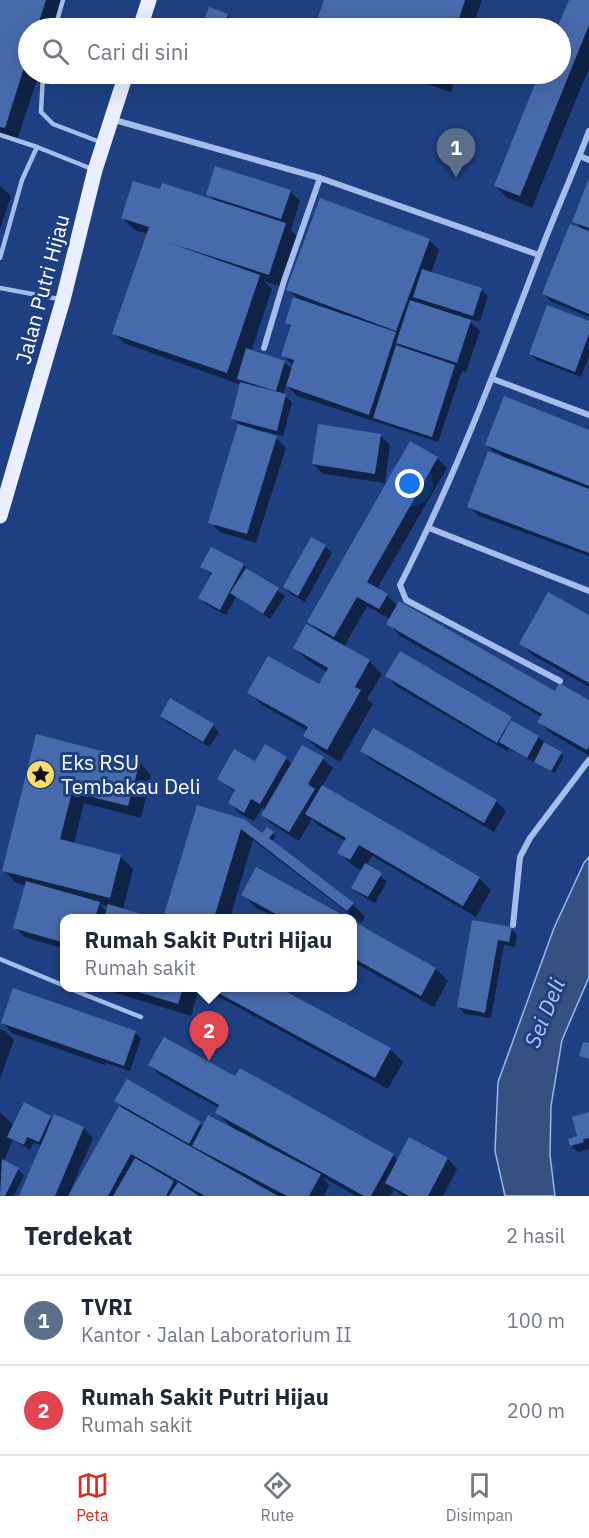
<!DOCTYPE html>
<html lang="id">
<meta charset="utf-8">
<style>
body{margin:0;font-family:"IBM Plex Sans",sans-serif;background:#f6f6f7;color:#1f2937}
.you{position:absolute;left:410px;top:484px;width:21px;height:21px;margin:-15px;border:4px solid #fff;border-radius:50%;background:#1a73e8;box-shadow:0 0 0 9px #1a73e833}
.badge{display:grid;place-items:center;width:39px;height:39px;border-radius:50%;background:#d93025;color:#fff;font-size:20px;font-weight:700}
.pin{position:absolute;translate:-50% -50px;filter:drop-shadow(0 2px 3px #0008)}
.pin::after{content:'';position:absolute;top:32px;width:21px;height:18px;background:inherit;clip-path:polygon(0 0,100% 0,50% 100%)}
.popup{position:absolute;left:60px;top:914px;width:297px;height:78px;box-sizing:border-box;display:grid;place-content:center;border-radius:12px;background:#fff;filter:drop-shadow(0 2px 4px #0005);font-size:20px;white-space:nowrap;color:#747a83}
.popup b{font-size:22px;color:#1f2937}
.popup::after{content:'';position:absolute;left:50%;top:100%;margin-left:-12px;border:12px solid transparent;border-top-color:#fff}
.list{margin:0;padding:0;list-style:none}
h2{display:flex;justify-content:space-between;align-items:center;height:78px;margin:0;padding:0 24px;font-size:26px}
h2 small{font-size:20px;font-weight:400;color:#747a83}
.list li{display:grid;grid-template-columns:39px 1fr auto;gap:18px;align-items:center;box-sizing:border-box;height:90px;padding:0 24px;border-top:2px solid #e0e1e3}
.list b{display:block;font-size:22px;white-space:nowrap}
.list p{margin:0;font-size:20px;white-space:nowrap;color:#747a83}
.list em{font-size:20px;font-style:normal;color:#747a83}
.icon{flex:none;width:33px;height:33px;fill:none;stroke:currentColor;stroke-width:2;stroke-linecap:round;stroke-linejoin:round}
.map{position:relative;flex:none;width:589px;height:1196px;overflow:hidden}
.search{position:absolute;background:#fff;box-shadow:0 6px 24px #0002;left:18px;right:18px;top:18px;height:66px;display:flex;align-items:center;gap:15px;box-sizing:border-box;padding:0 21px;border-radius:33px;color:#747a83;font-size:22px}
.sheet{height:258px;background:#fff}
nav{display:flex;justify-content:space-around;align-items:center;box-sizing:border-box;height:84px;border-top:2px solid #e0e1e3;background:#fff;font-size:16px;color:#747a83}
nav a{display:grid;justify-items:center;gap:3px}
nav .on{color:#d93025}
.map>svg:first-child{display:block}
.water{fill:#365081;stroke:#98b7eb;stroke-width:1.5}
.shadow{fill:#0007;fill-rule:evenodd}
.building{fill:#476aac}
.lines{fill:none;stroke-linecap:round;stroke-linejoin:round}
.service{stroke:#a5bdea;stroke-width:4.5}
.minor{stroke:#a5bdea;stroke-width:6}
.primary{stroke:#e9effe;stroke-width:15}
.labels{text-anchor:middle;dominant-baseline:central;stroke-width:6;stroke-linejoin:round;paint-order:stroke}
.street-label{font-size:21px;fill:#fff;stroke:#1e4083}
.poi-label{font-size:21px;fill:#fff;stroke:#1e4083;text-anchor:start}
.water-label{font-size:22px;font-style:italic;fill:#b0c8f1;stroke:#1e4083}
</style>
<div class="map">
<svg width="589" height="1196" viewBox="0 0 589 1196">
<rect width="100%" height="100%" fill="#1e4083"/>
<!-- water -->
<polygon class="water" points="589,857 589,977 562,1040 551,1106 550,1155 555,1196 505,1196 495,1151 498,1082 554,928 584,863"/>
<!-- shadow -->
<g class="shadow">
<polygon points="0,0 63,0 53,28 28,28 28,74 39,74 17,140 0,134"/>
<polygon points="325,0 482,0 472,28 316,28"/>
<polygon points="570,0 589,0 589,68 532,208 508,198 495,186 541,74 560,74 560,28 559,28"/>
<polygon points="210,9 227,15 233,22 231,28 203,28"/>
<polygon points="396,74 457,74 451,92"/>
<polygon points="589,182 589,317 550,301 544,294 583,230 574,221"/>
<polygon points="0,186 11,196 0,229"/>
<polygon points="161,191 216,202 208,194 290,191 300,201 291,230 298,237 282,287 264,281 272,289 251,352 284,362 293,370 292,365 283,355 292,328 287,323 300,301 288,290 321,200 430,241 439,250 431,273 481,290 488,296 480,322 466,318 480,331 466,372 462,371 438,442 297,396 286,385 283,395 292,402 283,436 263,431 262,433 276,438 286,448 256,543 220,532 210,522 240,425 232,418 241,385 124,343 114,333 148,234 135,230 123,218"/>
<polygon points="589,323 589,357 581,377 537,360 530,354"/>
<polygon points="589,432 589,556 479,516 469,506 502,455 493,451 487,445"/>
<polygon points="380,435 390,445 385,483 323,474 313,464"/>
<polygon points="437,458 447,468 377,589 387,595 398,606 555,693 589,702 589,756 552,734 539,722 542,717 400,636 388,623 390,619 367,606 344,647 369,661 382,674 367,699 373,704 340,762 317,748 305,736 308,731 262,705 249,692 319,686 327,672 307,660 295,648 321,633 309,621"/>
<polygon points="312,539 326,547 332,553 305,602 291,594 284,587"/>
<polygon points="243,565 285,596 270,619 236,597 226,615 207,605 200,598 212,575 202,567"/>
<polygon points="589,616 589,687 534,656 521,644"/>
<polygon points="387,676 511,719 518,726 538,737 564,756 555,773 509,749 507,751 396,686"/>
<polygon points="161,716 213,725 219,732 210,747 168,723"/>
<polygon points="373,730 496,801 506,811 494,832 371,760 361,750"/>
<path d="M37 736 139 762 151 775 141 818 84 803 74 844 120 856 133 869 123 910 151 918H65V949L24 937 15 927 26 886 16 883 4 870ZM100 904 109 907 107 912Z"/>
<polygon points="286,758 292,764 323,759 333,768 322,787 479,878 491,890 476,917 372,856 366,866 387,881 375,903 359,894 353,888 362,871 352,865 339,852 345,841 319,826 312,819 299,841 272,824 262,815 265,810 262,808 254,821 239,813 230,803 236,793 219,779 256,763"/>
<polygon points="198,806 267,839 267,829 276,836 271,842 353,904 365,917 361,923 253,840 230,918 164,918"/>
<polygon points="257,869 345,918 276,918 255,907 243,894"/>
<polygon points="474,922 511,929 517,935 515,947 504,945 491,1018 465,1014 459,1007"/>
<polygon points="353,923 436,969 448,981 434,1007 353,962"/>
<polygon points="100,988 199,988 191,1016"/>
<polygon points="209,988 276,988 390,1049 403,1062 388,1089 219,997"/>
<polygon points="3,1023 135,1032 141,1039 130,1071 106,1063 105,1065 12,1033"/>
<polygon points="0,1029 5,1031 14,1040 0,1079"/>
<polygon points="150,1065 234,1078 393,1155 399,1161 410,1139 448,1159 457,1169 443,1196 403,1196 394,1190 390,1196 356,1196 323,1177 329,1185 324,1196 21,1196 42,1146 34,1142 30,1150 13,1140 3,1162 18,1169 24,1176 14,1196 0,1196 0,1112 14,1126 24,1104 53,1120 55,1116 84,1128 93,1138 71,1189 73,1190 125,1110 116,1101 127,1081 204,1127 233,1129 217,1113 219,1108 160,1075"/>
<polygon points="589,1114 589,1149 578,1152 571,1145 579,1137"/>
</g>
<!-- building -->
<g class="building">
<polygon points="0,0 46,0 37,28 28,28 28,55 5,128 0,127"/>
<polygon points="324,0 465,0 456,28 314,28"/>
<polygon points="569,0 589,0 589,25 520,196 494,186 539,74 560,74 560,28 557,28"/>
<polygon points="209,7 228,14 223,28 201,28"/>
<polygon points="215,166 291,190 281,219 206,195"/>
<polygon points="589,178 589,228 572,222"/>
<polygon points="133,181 160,189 162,183 286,223 269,275 167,242 260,275 227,373 112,334 149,227 121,218"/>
<polygon points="320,198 430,239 396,331 286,290"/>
<polygon points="570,224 589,231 589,314 542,294"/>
<polygon points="422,269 482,288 473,316 413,297"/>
<polygon points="293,297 396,332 369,415 286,386 294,360 281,356 291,325 285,323"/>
<polygon points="410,300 471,320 457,363 396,343"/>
<polygon points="547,305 589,321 589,334 575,372 529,354"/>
<polygon points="396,345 455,365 432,437 373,418"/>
<polygon points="246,348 285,361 276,391 237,379"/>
<polygon points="240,382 286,394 277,431 231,419"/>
<polygon points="504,396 589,430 589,486 485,445"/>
<polygon points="238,424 277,436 247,534 208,523"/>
<polygon points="318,424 381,434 375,474 312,464"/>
<polygon points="410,441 438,457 367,582 388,594 379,609 357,597 334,637 307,622"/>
<polygon points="488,451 589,489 589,553 467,507"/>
<polygon points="311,537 326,545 298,596 283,587"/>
<polygon points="211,547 244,564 220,610 198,598 212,573 200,567"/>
<polygon points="246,568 279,588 263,614 230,593"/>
<polygon points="548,592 589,615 589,683 519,644"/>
<polygon points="399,601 555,691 559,683 589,700 589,746 587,750 537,722 542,714 386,624"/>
<polygon points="306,624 370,660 355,687 361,690 327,750 303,736 308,727 247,693 268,656 319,684 328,668 293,648"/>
<polygon points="400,651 512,717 497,743 385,676"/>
<polygon points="170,698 214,724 203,742 160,716"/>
<polygon points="511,720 539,736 527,758 499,742"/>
<polygon points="373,728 497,800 484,823 360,751"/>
<polygon points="36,734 140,761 128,806 72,792 60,839 121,855 110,898 2,871"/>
<polygon points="544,742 562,752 551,771 534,762"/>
<polygon points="265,744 287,757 260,804 251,799 244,813 228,803 235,790 217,779 234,749 255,761"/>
<polygon points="302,745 324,757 308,784 315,789 289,832 261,815"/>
<polygon points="322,785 480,877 463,906 359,845 350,860 337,853 346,838 305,814"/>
<polygon points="197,805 244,819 262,833 267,827 274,832 269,838 354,903 347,911 241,829 214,918 163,918"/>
<polygon points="365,863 382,873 368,897 351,888"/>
<polygon points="256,867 348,918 283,918 241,895"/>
<polygon points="26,881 100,902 95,918 65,918 65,943 13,928"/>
<polygon points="108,904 154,918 104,918"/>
<polygon points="472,920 512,927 509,942 498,940 485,1013 457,1007"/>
<polygon points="353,921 436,968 421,996 353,958"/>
<polygon points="13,988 136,1031 124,1066 1,1023"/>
<polygon points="125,988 183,988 178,1004"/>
<polygon points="209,988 279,988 391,1048 375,1078"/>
<polygon points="164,1037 235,1076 240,1068 394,1154 371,1196 364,1196 215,1113 219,1105 148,1065"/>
<polygon points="583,1042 589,1043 589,1059 579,1056"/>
<polygon points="127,1079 201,1122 189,1144 114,1101"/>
<polygon points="24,1102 51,1116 39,1142 27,1137 24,1145 7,1137"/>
<polygon points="119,1106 149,1123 278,1196 205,1196 131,1154 108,1196 68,1196"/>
<polygon points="589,1112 589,1138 583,1139 584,1142 570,1146 568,1139 577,1136 572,1117"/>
<polygon points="54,1114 84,1127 55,1196 19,1196"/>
<polygon points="208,1115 321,1174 309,1196 287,1196 192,1146"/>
<polygon points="409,1137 448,1158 428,1196 409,1196 385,1183"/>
<polygon points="135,1158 174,1181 166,1196 113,1196"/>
<polygon points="2,1159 19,1168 5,1196 0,1196"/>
<polygon points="178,1182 199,1196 169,1196"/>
</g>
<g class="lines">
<!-- service -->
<g class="service">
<polyline points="55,28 63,0"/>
<polyline points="43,74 41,112 53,124 100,142"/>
<polyline points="0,135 37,147"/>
<polyline points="0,258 22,180 37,147 92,169"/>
<polyline points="0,288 59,299"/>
<polyline points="0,959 65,986"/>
<polyline points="68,988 141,1017"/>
</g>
<!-- minor -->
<g class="minor">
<polyline points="111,119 320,178 539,255"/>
<polyline points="580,156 589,160"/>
<polyline points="264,348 284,281 320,178"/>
<polyline points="493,379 589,415"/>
<polyline points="429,528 589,591"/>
<path d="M560 681 406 600 400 585C454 479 496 369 538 258 554 215 573 174 589 131"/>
<polyline points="513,925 520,857 530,838 589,760"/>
</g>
<!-- primary -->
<g class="primary">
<polyline points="140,28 149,0"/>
<polyline points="0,516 63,300 95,170 126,74"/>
</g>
</g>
<!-- icons -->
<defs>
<symbol id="sight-disc" viewBox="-11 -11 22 22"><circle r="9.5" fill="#f8dc64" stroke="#1e4083"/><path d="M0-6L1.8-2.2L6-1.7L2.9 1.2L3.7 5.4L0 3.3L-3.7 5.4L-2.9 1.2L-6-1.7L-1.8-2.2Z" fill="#111"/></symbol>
</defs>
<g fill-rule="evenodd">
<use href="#sight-disc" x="24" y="758" width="33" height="33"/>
</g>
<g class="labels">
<!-- street labels -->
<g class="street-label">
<text transform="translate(42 289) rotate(-75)">Jalan Putri Hijau</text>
</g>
<!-- poi labels -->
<g class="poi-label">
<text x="61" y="762">Eks RSU<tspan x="61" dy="24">Tembakau Deli</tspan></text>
</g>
<!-- water labels -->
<g class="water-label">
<text transform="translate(544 1013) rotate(-68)">Sei Deli</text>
</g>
</g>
</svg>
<div class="you"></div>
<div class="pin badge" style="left:456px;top:178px;background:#5c6f8a">1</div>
<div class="pin badge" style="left:209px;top:1061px;background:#e0444e">2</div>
<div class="popup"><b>Rumah Sakit Putri Hijau</b>Rumah sakit</div>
<div class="search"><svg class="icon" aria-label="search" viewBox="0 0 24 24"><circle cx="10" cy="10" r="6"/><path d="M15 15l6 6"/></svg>Cari di sini</div>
</div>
<section class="sheet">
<h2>Terdekat<small>2 hasil</small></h2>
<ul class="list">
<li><span class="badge" style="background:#5c6f8a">1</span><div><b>TVRI</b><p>Kantor · Jalan Laboratorium II</p></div><em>100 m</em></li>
<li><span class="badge" style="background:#e0444e">2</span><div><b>Rumah Sakit Putri Hijau</b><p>Rumah sakit</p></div><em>200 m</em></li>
</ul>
</section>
<nav>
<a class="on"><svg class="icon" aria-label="map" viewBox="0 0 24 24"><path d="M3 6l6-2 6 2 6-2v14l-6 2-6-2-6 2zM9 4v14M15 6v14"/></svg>Peta</a>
<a><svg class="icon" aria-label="directions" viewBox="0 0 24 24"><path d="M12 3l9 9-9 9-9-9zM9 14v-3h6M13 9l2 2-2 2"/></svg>Rute</a>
<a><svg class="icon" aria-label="saved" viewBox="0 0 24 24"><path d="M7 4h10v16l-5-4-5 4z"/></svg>Disimpan</a>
</nav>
